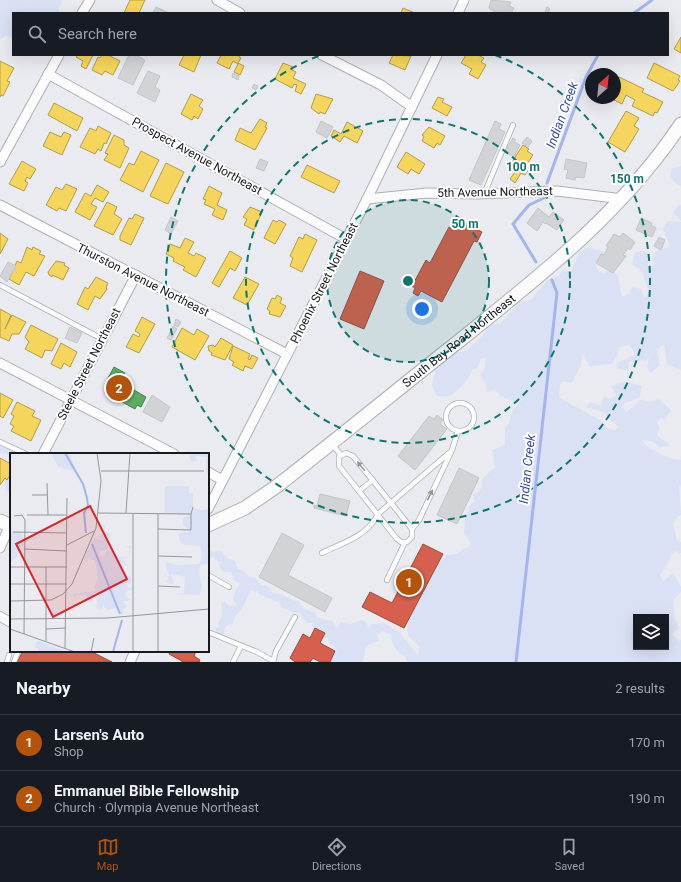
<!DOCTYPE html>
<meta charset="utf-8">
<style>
body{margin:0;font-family:Roboto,sans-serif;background:#242831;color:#f1f3f6}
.controls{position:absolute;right:12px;bottom:12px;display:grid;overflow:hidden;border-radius:0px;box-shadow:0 4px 16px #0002}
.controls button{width:36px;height:36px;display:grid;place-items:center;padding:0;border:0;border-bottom:1px solid #363941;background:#171b24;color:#f1f3f6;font:20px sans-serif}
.compass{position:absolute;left:585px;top:68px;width:36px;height:36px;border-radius:50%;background:#171b24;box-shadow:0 4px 16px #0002;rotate:27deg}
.you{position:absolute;left:422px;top:309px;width:14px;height:14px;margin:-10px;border:3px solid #fff;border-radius:50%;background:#1a73e8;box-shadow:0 0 0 6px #1a73e833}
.badge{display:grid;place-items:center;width:26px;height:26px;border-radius:50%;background:#b45309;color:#fff;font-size:13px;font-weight:700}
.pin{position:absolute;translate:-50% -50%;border:2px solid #fff;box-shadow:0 1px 4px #0006}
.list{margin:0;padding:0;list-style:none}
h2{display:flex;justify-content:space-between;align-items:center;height:52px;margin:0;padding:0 16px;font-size:17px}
h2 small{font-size:13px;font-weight:400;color:#9ea1a6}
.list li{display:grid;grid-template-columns:26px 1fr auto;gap:12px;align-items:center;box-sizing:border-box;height:56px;padding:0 16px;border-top:1px solid #363941}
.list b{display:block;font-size:15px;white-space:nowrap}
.list p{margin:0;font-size:13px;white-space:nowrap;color:#9ea1a6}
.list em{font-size:13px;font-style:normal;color:#9ea1a6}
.icon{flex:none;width:22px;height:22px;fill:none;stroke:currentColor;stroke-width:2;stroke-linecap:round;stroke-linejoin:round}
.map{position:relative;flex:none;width:681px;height:662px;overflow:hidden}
.search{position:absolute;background:#171b24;box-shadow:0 4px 16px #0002;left:12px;right:12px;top:12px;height:44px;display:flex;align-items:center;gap:10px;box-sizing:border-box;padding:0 14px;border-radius:0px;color:#9ea1a6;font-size:15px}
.sheet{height:164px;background:#171b24}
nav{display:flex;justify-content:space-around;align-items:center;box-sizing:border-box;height:56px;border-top:1px solid #363941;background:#171b24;font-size:11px;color:#9ea1a6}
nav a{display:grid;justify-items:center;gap:2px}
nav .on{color:#b45309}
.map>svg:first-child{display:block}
.green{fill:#dae1f5;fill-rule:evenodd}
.homes{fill:#f6d55c;stroke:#b39d49}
.shops{fill:#d6604d;stroke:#9d4b3e}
.public{fill:#5aae61;stroke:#46814c}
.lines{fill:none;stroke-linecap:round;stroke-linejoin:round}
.stream{stroke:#a4b4ec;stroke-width:3}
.building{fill:#d2d3d7;stroke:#c3c4c7}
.lane-casing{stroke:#afb0b3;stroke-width:6}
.street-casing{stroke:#afb0b3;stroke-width:11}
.secondary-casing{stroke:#afb0b3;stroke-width:15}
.lane{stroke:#fcfcfd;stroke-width:4.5}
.street{stroke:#fcfcfd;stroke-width:9}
.secondary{stroke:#fcfcfd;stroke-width:13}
.oneway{fill:#959698}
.ring{fill:none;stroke:#0f766e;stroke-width:2;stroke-dasharray:7 5}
.labels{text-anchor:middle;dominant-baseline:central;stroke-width:4;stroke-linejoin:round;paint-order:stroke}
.street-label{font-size:12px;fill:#18191c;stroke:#fff}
.water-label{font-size:13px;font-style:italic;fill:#384ba6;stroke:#fff}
.inset-river{fill:none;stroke:#a4b4ec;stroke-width:2}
.inset-road{fill:none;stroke:#96979b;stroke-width:1}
.view{fill:#d62828;fill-opacity:0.15;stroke:#d62828;stroke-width:2}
.inset-edge{fill:none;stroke:#18191c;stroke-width:2}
.centre{fill:#0f766e;stroke:#fff;stroke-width:2}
.ring-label{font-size:12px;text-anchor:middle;font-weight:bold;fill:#0f766e;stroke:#fff;stroke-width:4;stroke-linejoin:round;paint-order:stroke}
</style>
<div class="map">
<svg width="681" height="662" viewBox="0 0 681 662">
<rect width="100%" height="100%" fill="#eaebf0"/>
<!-- green -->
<g class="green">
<polygon points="0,0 63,0 59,7 59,13 13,13 13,39 6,35 0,40"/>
<polygon points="681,166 681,186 674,182 670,176 672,168"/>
<polygon points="678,205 681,205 681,221 673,213"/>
<path d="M667 221 681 222V370L667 364 664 344 657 350 660 365 651 373 647 368 649 357 647 360 629 362 628 371 616 368 617 363 636 354 629 345 619 347 617 356 612 364 589 366 583 353C581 366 579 371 572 382H561L559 393 560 398 602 421 607 428 615 430 618 427 603 412 586 407 590 402 601 406 604 395 609 399 617 395 611 387C623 379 629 382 642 386L640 397 621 405 626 412 641 400 649 402 659 399 671 410 665 420 661 418 657 423 660 429 657 435 671 446 659 447 652 441 642 440C646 449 671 460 681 460V486L679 485 681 515 678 516 673 524 677 540 681 542V553L674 551 660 576 663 581 673 573 681 587V592L674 599V618L680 628 672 634 679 641 681 640V662H407L405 656C396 652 392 645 391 635L383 631 377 635 379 641 366 646 363 662H331L330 659 337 654 335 647 329 644 328 638 322 637 321 629 316 630 312 626 313 623H308L301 617 300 613 292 612 282 608 280 603 259 594 257 590 256 592 251 590 242 609 236 615 233 623 226 626 223 635 216 632 215 629 220 626 218 623 222 615 221 603 224 601 229 606 237 605 233 599 237 588 241 584 234 580 231 572H223L219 565 221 562 214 559V556L208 559V549L213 552 221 551 227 558 235 561 238 569 244 571 249 577 255 578 261 585 267 586 273 593C282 593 290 600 299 602L303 608 315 612 317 618 332 621 336 628 341 622 351 624 361 620 365 621 369 628 372 624 384 623 398 631 418 655 420 647 409 637 407 630 412 610 420 591 429 582 439 563 447 555 457 554 463 549 468 548 471 543 464 533 465 515 469 511V506L475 501 473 495 482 488V479L495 467 492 450 505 445V427L509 423 512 411 523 398 516 403 501 396 494 389 487 393 486 385 480 376 485 368 486 357 481 359 477 368 472 370C472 375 456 394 450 396 447 397 441 396 437 396L432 385 436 363 445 355 466 351 483 335 488 325 500 324C506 316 513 311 518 302L531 300C537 291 542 289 547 280L559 276 562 271H571L579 253 587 247 606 252 595 264 599 272 604 273 611 269 618 275 622 297 629 294 632 287 641 289 645 298 649 292 642 272 632 264 635 252 643 251 648 253V265L654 266 652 256 656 251 670 247 663 229ZM636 617H666V647H636Z"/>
<polygon points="0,441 2,446 21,454 11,454 11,466 6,463 9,460 6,453 0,454"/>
<polygon points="11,472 11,493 5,490 7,474"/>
</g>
<!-- homes -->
<g class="homes">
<polygon points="130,0 145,0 139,13 124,13"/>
<polygon points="403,8 415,13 401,13"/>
<polygon points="681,37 681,53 674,49"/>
<polygon points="77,55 93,55 86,69 81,66 83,61 76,57"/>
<polygon points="102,55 108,55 120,61 113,75 105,71 102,75 92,70 98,57 100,58"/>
<polygon points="184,55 201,55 194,72 179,65"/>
<polygon points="221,55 240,55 239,57 241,58 238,63 244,66 240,75 234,72 238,64 233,61 229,69 217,63"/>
<polygon points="393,55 411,56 405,70 389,63"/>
<polygon points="466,55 478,55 484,58 481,62 486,65 478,79 469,74 472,69 461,63"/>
<polygon points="0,61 14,68 7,81 10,82 3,96 1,95 0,97"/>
<polygon points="283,63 293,67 292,70 296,72 293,78 306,84 301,94 295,91 297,85 294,84 292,88 275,79"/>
<polygon points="654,63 680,76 678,80 680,81 673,91 647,78"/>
<polygon points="619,77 644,89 642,92 663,102 657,113 655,112 653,116 632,106 635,100 626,95 622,104 614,100 618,92 615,91 615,84"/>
<polygon points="191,94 203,100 199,106 203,109 198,119 194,116 192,120 181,114"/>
<polygon points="316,94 333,99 325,114 320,112 319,114 311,108"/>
<polygon points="438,97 444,99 442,102 452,107 447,116 432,108"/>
<polygon points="54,103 83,118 77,131 48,115"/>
<polygon points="626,111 639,118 634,126 639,129 625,152 608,142"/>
<polygon points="260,119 267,123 265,127 267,128 255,150 235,140 240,128 251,133"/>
<polygon points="347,122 363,131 357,143 344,136 340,142 331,136 334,130 341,134"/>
<polygon points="98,126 111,133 106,144 104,143 101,151 98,149 95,154 80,147 90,128 96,131"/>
<polygon points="429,127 445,136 440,145 437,143 434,148 422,141 424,136 422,135"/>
<polygon points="50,132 61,137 64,132 71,135 62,155 43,146"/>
<polygon points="114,135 124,140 124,145 129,148 120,168 104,160 108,154 105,153"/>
<polygon points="523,145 529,149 527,151 533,155 527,164 531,166 525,175 521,173 515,183 510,179 517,169 510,165"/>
<polygon points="141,151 159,160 143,192 120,180 129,163 134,165"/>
<polygon points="406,152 425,164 419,174 411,169 408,174 397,167"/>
<polygon points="22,161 36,169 30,179 27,177 25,181 28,183 24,191 9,184"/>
<polygon points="166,163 184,172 168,204 150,196"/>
<polygon points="307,165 340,181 334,193 301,177"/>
<polygon points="66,184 77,189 66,211 59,208 57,211 46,205 56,187 62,190"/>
<polygon points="97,185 109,192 103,202 95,198 91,204 97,207 90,220 75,212 85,193 91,196"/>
<polygon points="209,186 222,193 217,205 227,210 223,220 212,215 215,209 204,204 206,200 203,199"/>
<polygon points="107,202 117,207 114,214 122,219 113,235 94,226"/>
<polygon points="250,207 262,212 254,230 244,225 247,219 243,217"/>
<polygon points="135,214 144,218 131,245 120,240 120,236 129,218 132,219"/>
<polygon points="273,220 277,222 279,220 286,224 275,244 264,238"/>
<polygon points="0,233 8,239 0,254"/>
<polygon points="305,234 317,240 302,272 290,266 293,258 290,256 299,237 303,239"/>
<polygon points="185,238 194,242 188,253 194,256 196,253 206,258 196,277 183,270 185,267 173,261 174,258 166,254 170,244 180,248"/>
<polygon points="27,247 32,250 33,247 41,251 39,254 45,256 34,276 26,272 19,285 9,279 17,261 21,263"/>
<polygon points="230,251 242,258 235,271 230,268 219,287 212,283"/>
<polygon points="56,261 65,263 64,265 69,268 63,280 52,275 52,277 49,275 48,272"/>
<polygon points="96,277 108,283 106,288 107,289 100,299 95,296 88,310 77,304 85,287 88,289"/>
<polygon points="245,277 259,284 247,305 233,298"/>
<polygon points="277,295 282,298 280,303 286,306 280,317 269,314 270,311 267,309 272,298 275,299"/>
<polygon points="0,309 11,315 5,329 12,315 26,322 19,334 12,334 9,341 0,337"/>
<polygon points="142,317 155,324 139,353 126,347 133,334 139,337 140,334 135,331"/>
<polygon points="31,325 58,339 52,351 45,350 42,358 25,349 29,342 25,337"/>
<polygon points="182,328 194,335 197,329 209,336 195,360 172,347"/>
<polygon points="221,338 233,345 225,360 211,355 212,353 209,351 208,346 213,345 215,347"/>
<polygon points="61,343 77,352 70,367 64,363 61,369 51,364"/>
<polygon points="233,346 250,354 248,359 250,360 252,355 258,358 252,369 245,366 243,371 232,365 234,362 229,359"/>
<polygon points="0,393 13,400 3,418 0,416"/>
<polygon points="17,402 35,411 32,416 41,420 31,441 11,431 14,426 10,424 14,416 11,414"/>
<polygon points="0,458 11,464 11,473 7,480 5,478 0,485"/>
</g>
<!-- shops -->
<g class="shops">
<polygon points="456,219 482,232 477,242 474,241 442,302 421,291 418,296 413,293 415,288 412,286 426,260 430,263 449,227 451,228"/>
<polygon points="360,271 384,281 364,329 340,319"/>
<polygon points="423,544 443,554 404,628 362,607 370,592 392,603"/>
<polygon points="315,628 325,633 320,643 335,651 330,662 320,662 313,658 310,662 295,662 290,658 303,634 310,638"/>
<polygon points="23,651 90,651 112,662 17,662"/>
<polygon points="170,651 196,651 194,656 200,660 199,662 182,662 182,661 169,654"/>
</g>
<!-- public -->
<polygon class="public" points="114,367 125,373 120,382 146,397 141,407 137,405 135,409 106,393 111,383 107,380"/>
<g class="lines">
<!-- stream -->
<g class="stream">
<polyline points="634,13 652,0"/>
<polyline points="547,183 586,77 598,55"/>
<polyline points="536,262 513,224 529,205 546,197"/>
<polyline points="516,662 557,293 552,280"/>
</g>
</g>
<!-- building -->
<g class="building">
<polygon points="491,0 511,2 509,6 514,8 511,13 497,13 489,8"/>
<polygon points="156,7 169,13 153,13"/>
<polygon points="547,7 550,9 548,13 545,12"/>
<polygon points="129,55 136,55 145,60 133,85 118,78"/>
<polygon points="148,71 160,76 155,87 160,90 155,102 137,93"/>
<polygon points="233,73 239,76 238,80 232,77"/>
<polygon points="254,84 258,86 256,90 252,88"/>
<polygon points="321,121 333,127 327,138 316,132"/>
<polygon points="495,121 501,124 499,129 505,132 481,185 469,180"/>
<polygon points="527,137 532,141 528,147 522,143"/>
<polygon points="513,138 516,140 514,142 520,145 514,157 505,152"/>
<polygon points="260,159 268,162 264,171 256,168"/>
<polygon points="566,159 587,163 584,178 576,177 575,180 566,178 568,170 564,169"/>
<polygon points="538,208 549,217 553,212 564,220 557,230 546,223 545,224 543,222 537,231 527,223"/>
<polygon points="171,217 178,221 171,234 165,230"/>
<polygon points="641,218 652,223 651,225 656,228 652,237 636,230"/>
<polygon points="623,233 635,242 630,250 628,248 623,255 626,256 613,273 596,263 601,254 604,255 608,247 606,246 614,234 620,237"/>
<polygon points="659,237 665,240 661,250 654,246"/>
<polygon points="8,262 16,266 7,282 0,276"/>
<polygon points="176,319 181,322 178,327 174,325"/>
<polygon points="173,326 177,329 174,334 170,332"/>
<polygon points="70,327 82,333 77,343 65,338"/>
<polygon points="170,332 174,335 171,340 167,338"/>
<polygon points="152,395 170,407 162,422 143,412"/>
<polygon points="437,415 443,420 440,424 447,429 415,470 398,456 429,416 434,419"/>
<polygon points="459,468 479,478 457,524 437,515"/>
<polygon points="320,494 350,501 346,516 314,508 314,505 317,506"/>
<polygon points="282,533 304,545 288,575 332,598 325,612 259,577"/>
</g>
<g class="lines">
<defs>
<g id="lane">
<polyline points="484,194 513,125"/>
<polyline points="0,285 102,339"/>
<circle cx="460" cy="417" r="14"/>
<polyline points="0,442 26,454"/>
<polyline points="332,444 341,455"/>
<polyline points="359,491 373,480"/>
<polyline points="412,529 353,456 346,453 339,457 339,466 397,539 401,542 407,542 412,537 412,529 419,520 452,450 458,431"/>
<path d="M322 553C342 543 368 536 378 514L449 453"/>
<polyline points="208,575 229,587"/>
<polyline points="387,580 405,542"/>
<polyline points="0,614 11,620"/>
<polyline points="0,619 11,625"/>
<polyline points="208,632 257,652 273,661"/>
<polyline points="7,662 9,655"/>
<polyline points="14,662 18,651"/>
<polyline points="233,662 241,646"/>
<polyline points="273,662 276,651 295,617"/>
</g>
<g id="street">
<polyline points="217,0 240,13"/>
<polyline points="82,13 90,0"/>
<polyline points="458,13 464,0"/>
<polyline points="322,55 381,85 412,107"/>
<polyline points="48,74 346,239"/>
<polyline points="0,162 59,55"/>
<polyline points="367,199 427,193 477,194 557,191 623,199"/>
<polyline points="0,205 287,354"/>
<polyline points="0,363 174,454"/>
<polyline points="43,454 136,275"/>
<polyline points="208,472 222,480"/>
<polyline points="208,509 367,199 437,55"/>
<polyline points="0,548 11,522"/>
<polyline points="130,662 135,651"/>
</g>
<g id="secondary">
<polyline points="0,521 11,526"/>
<path id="s1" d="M208 525 245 508 277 486C340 437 402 386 464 337 545 272 623 211 681 124"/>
</g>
</defs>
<!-- lane casing -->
<use href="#lane" class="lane-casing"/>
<!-- street casing -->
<use href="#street" class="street-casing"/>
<!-- secondary casing -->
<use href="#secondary" class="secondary-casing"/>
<!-- lane -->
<use href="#lane" class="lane"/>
<!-- street -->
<use href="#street" class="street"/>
<!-- secondary -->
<use href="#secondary" class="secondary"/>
</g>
<!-- one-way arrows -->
<defs><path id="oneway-solid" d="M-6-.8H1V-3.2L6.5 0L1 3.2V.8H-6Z"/></defs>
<g class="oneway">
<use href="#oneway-solid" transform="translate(361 466) rotate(-129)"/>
<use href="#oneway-solid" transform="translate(430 495) rotate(-64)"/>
</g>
<!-- distance rings -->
<circle cx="408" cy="281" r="81" fill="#0f766e" fill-opacity=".12"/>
<g class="ring">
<circle cx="408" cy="281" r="81"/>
<circle cx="408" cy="281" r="162"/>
<path d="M495 55A242 242 0 1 1 321 55"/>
</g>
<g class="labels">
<!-- street labels -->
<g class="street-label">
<text transform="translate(197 156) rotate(29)">Prospect Avenue Northeast</text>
<text transform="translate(495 192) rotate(-1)">5th Avenue Northeast</text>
<text transform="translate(143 280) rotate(27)">Thurston Avenue Northeast</text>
<text transform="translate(324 283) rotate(-63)">Phoenix Street Northeast</text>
<text stroke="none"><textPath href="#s1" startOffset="312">South Bay Road Northeast</textPath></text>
<text transform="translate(89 364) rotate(-63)">Steele Street Northeast</text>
</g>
<!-- water labels -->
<g class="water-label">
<text transform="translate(562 115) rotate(-70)">Indian Creek</text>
<text transform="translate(527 469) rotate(-84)">Indian Creek</text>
</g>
</g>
<!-- overview -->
<g transform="translate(10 453)">
<rect width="199" height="199" fill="#eaebf0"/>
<path d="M41 0H60L66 19 48 13ZM181 0H199V22L196 19V4L186 3 187 8 181 9 179 4ZM155 33H179V40H183V59L184 55 191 57 198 56 199 47V110L190 112 189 121 192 132 190 142 164 141 174 140 175 124 161 121 164 131 156 130 159 122 155 112 157 109 166 112 187 111 190 110 192 101 190 93 174 92 169 87V80L181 78 173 72V65L178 62 155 60ZM90 71 95 73V80H100V91L103 93 98 92V96L90 98 89 103 97 104 93 103 98 97 102 98 104 102 101 104H119V95L116 93H121L119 104 110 107H114L118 113H114L113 109 109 111 115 123H121V130L116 132 120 135 124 134 123 137 116 138V143L121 147 113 148 117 154 113 156V162L106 155 98 157 92 152V156L86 155 88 150 86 146 89 143 84 139 81 150 76 142H66L65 148 64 142H56L86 138 84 134 88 125 85 107H81L79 103 76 110 74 106 84 85 93 87 89 83 93 81V73ZM0 77 12 80 14 91 8 95 7 104 0 109ZM20 185 57 199H28V195H25L27 188Z" fill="#dae1f5"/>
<path class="inset-river" d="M55 0 73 31 77 45 78 53 74 60 76 80M82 91 110 161M103 199 112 167"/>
<path class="inset-road" d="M91 18H194M37 30 38 62M22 42H37M88 60 181 61 183 54M116 60 120 0M148 60V199M17 62H56M4 63 12 62 15 67 14 181M148 76 181 77V61M3 79 57 80M57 92 84 78M15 96 57 98M148 103 182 104M0 114H57M36 114V188M0 131H57M148 133 170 134M0 148 41 147 53 141 62 131 86 75 91 28 87 0M0 166 98 165 199 156M0 176 65 199M36 176 56 175M55 195 57 45M81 199 84 185M123 199V60"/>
<path class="view" d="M80 53 117 126 43 164 6 91Z"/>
<rect width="199" height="199" class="inset-edge"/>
</g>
<circle cx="408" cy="281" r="6" class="centre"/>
<g class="ring-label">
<text x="523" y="171">100 m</text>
<text x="627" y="183">150 m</text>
<text x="465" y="228">50 m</text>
</g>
</svg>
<div class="controls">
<button><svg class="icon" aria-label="layers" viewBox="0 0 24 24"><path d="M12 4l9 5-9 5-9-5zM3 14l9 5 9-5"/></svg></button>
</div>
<svg class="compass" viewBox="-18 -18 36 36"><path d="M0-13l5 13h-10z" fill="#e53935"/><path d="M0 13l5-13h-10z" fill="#9ea1a6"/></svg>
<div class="you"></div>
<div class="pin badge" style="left:409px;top:582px">1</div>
<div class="pin badge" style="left:119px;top:388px">2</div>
<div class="search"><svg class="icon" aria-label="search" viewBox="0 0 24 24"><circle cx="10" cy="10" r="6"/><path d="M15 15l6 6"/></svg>Search here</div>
</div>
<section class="sheet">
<h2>Nearby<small>2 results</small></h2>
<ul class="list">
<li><span class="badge">1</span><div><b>Larsen's Auto</b><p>Shop</p></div><em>170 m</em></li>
<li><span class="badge">2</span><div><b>Emmanuel Bible Fellowship</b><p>Church · Olympia Avenue Northeast</p></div><em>190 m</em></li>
</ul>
</section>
<nav>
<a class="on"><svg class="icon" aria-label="map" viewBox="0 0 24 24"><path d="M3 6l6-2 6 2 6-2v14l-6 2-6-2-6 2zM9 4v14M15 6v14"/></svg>Map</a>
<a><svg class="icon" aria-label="directions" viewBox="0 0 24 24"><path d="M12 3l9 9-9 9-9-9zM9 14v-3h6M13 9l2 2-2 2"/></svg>Directions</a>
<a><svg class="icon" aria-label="saved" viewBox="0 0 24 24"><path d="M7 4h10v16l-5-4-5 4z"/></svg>Saved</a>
</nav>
